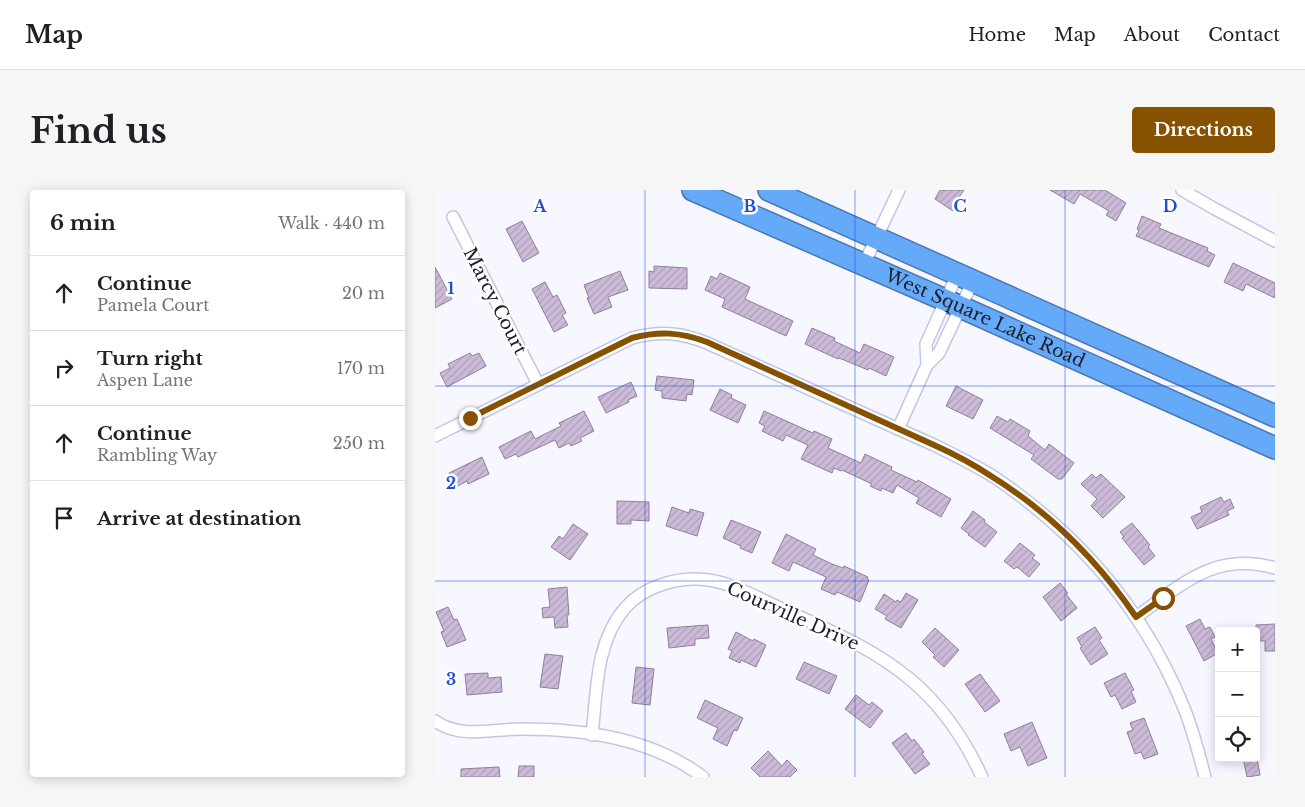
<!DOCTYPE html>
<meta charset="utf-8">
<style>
body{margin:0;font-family:"Libre Baskerville",serif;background:#f6f6f6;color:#202124}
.controls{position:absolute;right:15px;bottom:15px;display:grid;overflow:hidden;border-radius:5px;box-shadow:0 2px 12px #0003}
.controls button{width:45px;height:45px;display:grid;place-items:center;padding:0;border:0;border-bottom:1px solid #e0e0e0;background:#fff;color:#202124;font:25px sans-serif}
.stop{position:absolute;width:15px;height:15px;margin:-11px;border:4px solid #875200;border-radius:50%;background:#fff}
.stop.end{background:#875200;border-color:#fff;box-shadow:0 1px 5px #0008}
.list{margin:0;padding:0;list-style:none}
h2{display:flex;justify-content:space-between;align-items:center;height:65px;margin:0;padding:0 20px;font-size:21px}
h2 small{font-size:16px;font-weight:400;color:#757577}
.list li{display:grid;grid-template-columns:32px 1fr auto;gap:15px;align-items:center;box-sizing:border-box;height:75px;padding:0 20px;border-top:1px solid #e0e0e0}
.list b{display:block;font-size:19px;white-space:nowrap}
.list p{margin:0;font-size:16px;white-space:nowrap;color:#757577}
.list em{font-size:16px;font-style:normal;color:#757577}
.icon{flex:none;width:28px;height:28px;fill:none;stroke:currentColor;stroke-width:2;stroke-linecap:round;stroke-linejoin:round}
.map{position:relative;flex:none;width:840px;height:587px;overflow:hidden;border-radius:5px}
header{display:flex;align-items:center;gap:30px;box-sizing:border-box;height:70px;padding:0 25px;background:#fff;border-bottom:1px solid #e0e0e0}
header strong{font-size:24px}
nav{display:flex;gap:28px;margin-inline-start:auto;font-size:18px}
.intro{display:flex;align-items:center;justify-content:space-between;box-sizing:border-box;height:120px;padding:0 30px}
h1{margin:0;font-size:35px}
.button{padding:12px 22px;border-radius:5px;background:#875200;color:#fff;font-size:18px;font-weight:700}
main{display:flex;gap:30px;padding:0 30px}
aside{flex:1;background:#fff;border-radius:5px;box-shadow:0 2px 12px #0003}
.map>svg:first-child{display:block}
.building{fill:url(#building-hatch);stroke:#8f7e9b}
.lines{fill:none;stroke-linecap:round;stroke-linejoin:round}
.street-casing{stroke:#c3c5e7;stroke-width:14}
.highway-casing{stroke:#4c79b1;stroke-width:24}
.street{stroke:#fff;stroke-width:11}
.highway{stroke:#65aaf9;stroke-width:21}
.route{stroke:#875200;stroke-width:6}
.grid{fill:none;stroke:#1d4ed8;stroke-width:1;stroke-opacity:0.55}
.labels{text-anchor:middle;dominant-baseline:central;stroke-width:5;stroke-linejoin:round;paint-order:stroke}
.street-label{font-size:18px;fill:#1d1e2a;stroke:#fff}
.grid-label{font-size:16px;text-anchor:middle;font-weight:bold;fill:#1d4ed8;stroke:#fff;stroke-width:5;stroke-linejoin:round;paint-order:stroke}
</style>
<header>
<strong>Map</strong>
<nav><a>Home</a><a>Map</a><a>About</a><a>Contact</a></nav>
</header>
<div class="intro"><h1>Find us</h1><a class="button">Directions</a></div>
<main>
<aside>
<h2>6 min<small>Walk · 440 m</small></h2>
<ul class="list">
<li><svg class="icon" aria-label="ahead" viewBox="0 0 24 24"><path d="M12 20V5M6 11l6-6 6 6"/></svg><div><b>Continue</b><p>Pamela Court</p></div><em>20 m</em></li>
<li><svg class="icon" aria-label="right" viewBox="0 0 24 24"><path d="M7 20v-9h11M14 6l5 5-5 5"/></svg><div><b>Turn right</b><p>Aspen Lane</p></div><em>170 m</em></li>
<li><svg class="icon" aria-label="ahead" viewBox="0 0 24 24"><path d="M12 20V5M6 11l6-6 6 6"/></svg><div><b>Continue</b><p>Rambling Way</p></div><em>250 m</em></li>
<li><svg class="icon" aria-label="arrive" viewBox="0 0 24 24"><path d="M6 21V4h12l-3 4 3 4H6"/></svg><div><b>Arrive at destination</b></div></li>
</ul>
</aside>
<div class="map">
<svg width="840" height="587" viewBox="0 0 840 587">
<defs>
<pattern id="building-hatch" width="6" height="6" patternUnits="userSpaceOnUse" patternTransform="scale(1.25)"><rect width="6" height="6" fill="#ccbad9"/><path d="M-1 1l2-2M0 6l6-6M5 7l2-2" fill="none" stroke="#af9fba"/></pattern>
</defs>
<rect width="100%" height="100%" fill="#f7f8ff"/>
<!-- building -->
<g class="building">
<polygon points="505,0 529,0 523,9 525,11 518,21 500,9"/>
<polygon points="615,0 670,0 691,13 681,31 671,25 674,21 645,4 639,14"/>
<polygon points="707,26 726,34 724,38 773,58 772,61 780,65 774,77 701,46 704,40 702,39"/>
<polygon points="87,31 104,63 88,72 71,39"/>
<polygon points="798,73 840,93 840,108 811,94 808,101 789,92"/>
<polygon points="219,76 252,78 252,99 214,98 214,81 219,82"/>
<polygon points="0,77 17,109 0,118"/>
<polygon points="185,81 193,100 173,107 177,117 159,124 152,108 154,108 149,95"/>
<polygon points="285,83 315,97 310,109 358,131 351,146 287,117 290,109 270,100 276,86 282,89"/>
<polygon points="110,92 118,107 122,105 131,123 127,125 133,135 119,142 97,99"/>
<polygon points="377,138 400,148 399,151 425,163 429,154 459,167 451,186 434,178 433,180 404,168 403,169 370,154"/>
<polygon points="35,163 37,166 44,163 51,176 12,197 5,183 15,178 13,174"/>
<polygon points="222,186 259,190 257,205 252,204 251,211 227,208 227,201 220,200"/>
<polygon points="196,192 202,206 193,210 194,212 171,223 163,207"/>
<polygon points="521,196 548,210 538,229 511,216"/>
<polygon points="285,199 297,205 296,208 311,215 303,233 275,220"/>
<polygon points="149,221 159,241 145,248 147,251 136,256 134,253 124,258 120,250 83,267 81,264 70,269 64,257 96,241 100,249 126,236 124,233"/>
<polygon points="329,221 378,243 379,241 397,249 393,258 426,273 430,264 457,277 456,280 482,292 483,290 516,309 506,327 481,313 484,308 462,295 458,303 447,298 446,301 435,296 437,294 407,280 406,281 399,278 397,283 366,269 373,255 351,245 348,251 327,241 330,236 324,233"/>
<polygon points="562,226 573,232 575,229 595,241 593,246 610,260 614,254 639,273 627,289 623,289 596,269 599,265 555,238"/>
<polygon points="47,267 54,284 33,294 32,291 21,297 14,283"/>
<polygon points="657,284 661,288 666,284 690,307 668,328 656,316 662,309 646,294"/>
<polygon points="786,307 789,312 795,309 799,318 792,321 794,325 762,339 756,327 767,322 765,317"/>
<polygon points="182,311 214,312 214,331 196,330 196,334 182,334"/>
<polygon points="237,317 254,323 255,319 269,323 262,346 231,336"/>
<polygon points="538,321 550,330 549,332 562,342 550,357 533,345 534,344 526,338"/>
<polygon points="296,330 326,342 317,363 305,358 306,356 288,348"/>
<polygon points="697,333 715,355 713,357 720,366 709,375 687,348 689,347 685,342"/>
<polygon points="138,334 153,344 135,370 116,357 124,346 128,349"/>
<polygon points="351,344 381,359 378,365 397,374 408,378 409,376 433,387 432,389 434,390 425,412 402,402 400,405 386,399 391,387 358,372 354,381 337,373"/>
<polygon points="585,353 600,365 597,368 605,374 594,387 582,377 579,379 569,371"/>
<polygon points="625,393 633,403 631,404 642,418 626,431 608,407"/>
<polygon points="132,397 134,425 132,425 133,437 120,438 119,427 108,428 107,418 115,417 113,399"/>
<polygon points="471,403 483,410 466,438 450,429 452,426 440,419 449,404 461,412 462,410 466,412"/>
<polygon points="13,417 19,430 22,429 31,450 12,457 6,442 9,441 1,422"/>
<polygon points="765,429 770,439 775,437 780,447 776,449 783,463 769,471 751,436"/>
<polygon points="840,434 840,461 830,461 830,451 821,451 821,435"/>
<polygon points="273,435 274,448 260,449 260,455 234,458 232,438"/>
<polygon points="660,437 667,448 664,450 673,464 656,475 645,458 647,457 642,448"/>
<polygon points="500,438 524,460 509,477 498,467 500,465 487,452"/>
<polygon points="301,442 318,451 319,449 331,455 321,477 306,470 305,473 294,468 297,461 293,459"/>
<polygon points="110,464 128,466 123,499 105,497"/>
<polygon points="369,472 402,486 394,504 361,489"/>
<polygon points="201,477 219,479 215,515 197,513"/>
<polygon points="53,483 53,488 66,487 67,502 32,505 30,484"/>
<polygon points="690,483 699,500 696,501 701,512 687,519 680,505 676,507 669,493"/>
<polygon points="545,484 565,511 550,522 530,494"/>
<polygon points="421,505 434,515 437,512 448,521 435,538 410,519"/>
<polygon points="270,510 308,528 302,541 299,540 292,556 278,549 283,538 262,528"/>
<polygon points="709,528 723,564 709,569 706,562 700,564 692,542 698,540 695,533"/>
<polygon points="597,532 612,568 593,576 585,557 576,561 569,544"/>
<polygon points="471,543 477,551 479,549 489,562 487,564 495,574 480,584 457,553"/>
<polygon points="333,561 347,576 352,570 362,580 355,587 325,587 316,578"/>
<polygon points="808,568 822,568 825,585 812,587"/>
<polygon points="84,576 99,576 99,587 83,587"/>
<polygon points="64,577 65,587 26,587 26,579"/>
</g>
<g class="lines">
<defs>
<g id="street">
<polyline points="747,0 780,19 840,51"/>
<polyline points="18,27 103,194"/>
<polyline points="429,74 464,0"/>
<polyline points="492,175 491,154 522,85"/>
<polyline points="463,239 492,175 504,163 538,91"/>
<path d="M0 246 197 148C225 141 245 142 272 153L499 255C519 265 540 275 559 287 645 345 710 422 749 518 758 540 764 564 770 587"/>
<path d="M701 427C747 395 779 361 840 378"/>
<path d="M0 531C25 549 57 539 86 539 149 539 216 548 268 587"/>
<path d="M157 545C162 502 160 453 190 418 209 396 244 386 273 390 297 393 321 407 343 417 389 438 437 457 476 490 507 516 530 550 547 587"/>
</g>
<g id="highway">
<path id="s1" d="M258 0 510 110 840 258"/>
<polyline points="334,0 840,226"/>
</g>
</defs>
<!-- street casing -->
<use href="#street" class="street-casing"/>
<!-- highway casing -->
<use href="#highway" class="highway-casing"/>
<!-- street -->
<use href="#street" class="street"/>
<!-- highway -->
<use href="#highway" class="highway"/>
</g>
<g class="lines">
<!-- route -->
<path class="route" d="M35 228 197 148C224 141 245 142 272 152L499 255C519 264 538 274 556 286 614 322 663 371 701 427L728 408"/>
</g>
<!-- grid -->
<path class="grid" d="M210 0V587M420 0V587M630 0V587M0 196H840M0 391H840"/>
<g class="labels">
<!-- street labels -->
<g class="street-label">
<text transform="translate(60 111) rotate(63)">Marcy Court</text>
<text stroke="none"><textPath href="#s1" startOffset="319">West Square Lake Road</textPath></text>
<text transform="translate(358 426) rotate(24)">Courville Drive</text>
</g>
</g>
<g class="grid-label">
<text x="105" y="22">A</text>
<text x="315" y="22">B</text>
<text x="525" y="22">C</text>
<text x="735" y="22">D</text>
<text x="16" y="104">1</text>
<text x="16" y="299">2</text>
<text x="16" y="495">3</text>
</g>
</svg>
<div class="controls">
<button>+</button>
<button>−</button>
<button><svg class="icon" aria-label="locate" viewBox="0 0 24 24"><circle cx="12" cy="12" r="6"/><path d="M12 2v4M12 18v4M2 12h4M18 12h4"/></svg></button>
</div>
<div class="stop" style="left:728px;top:408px"></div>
<div class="stop end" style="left:35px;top:228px"></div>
</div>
</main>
